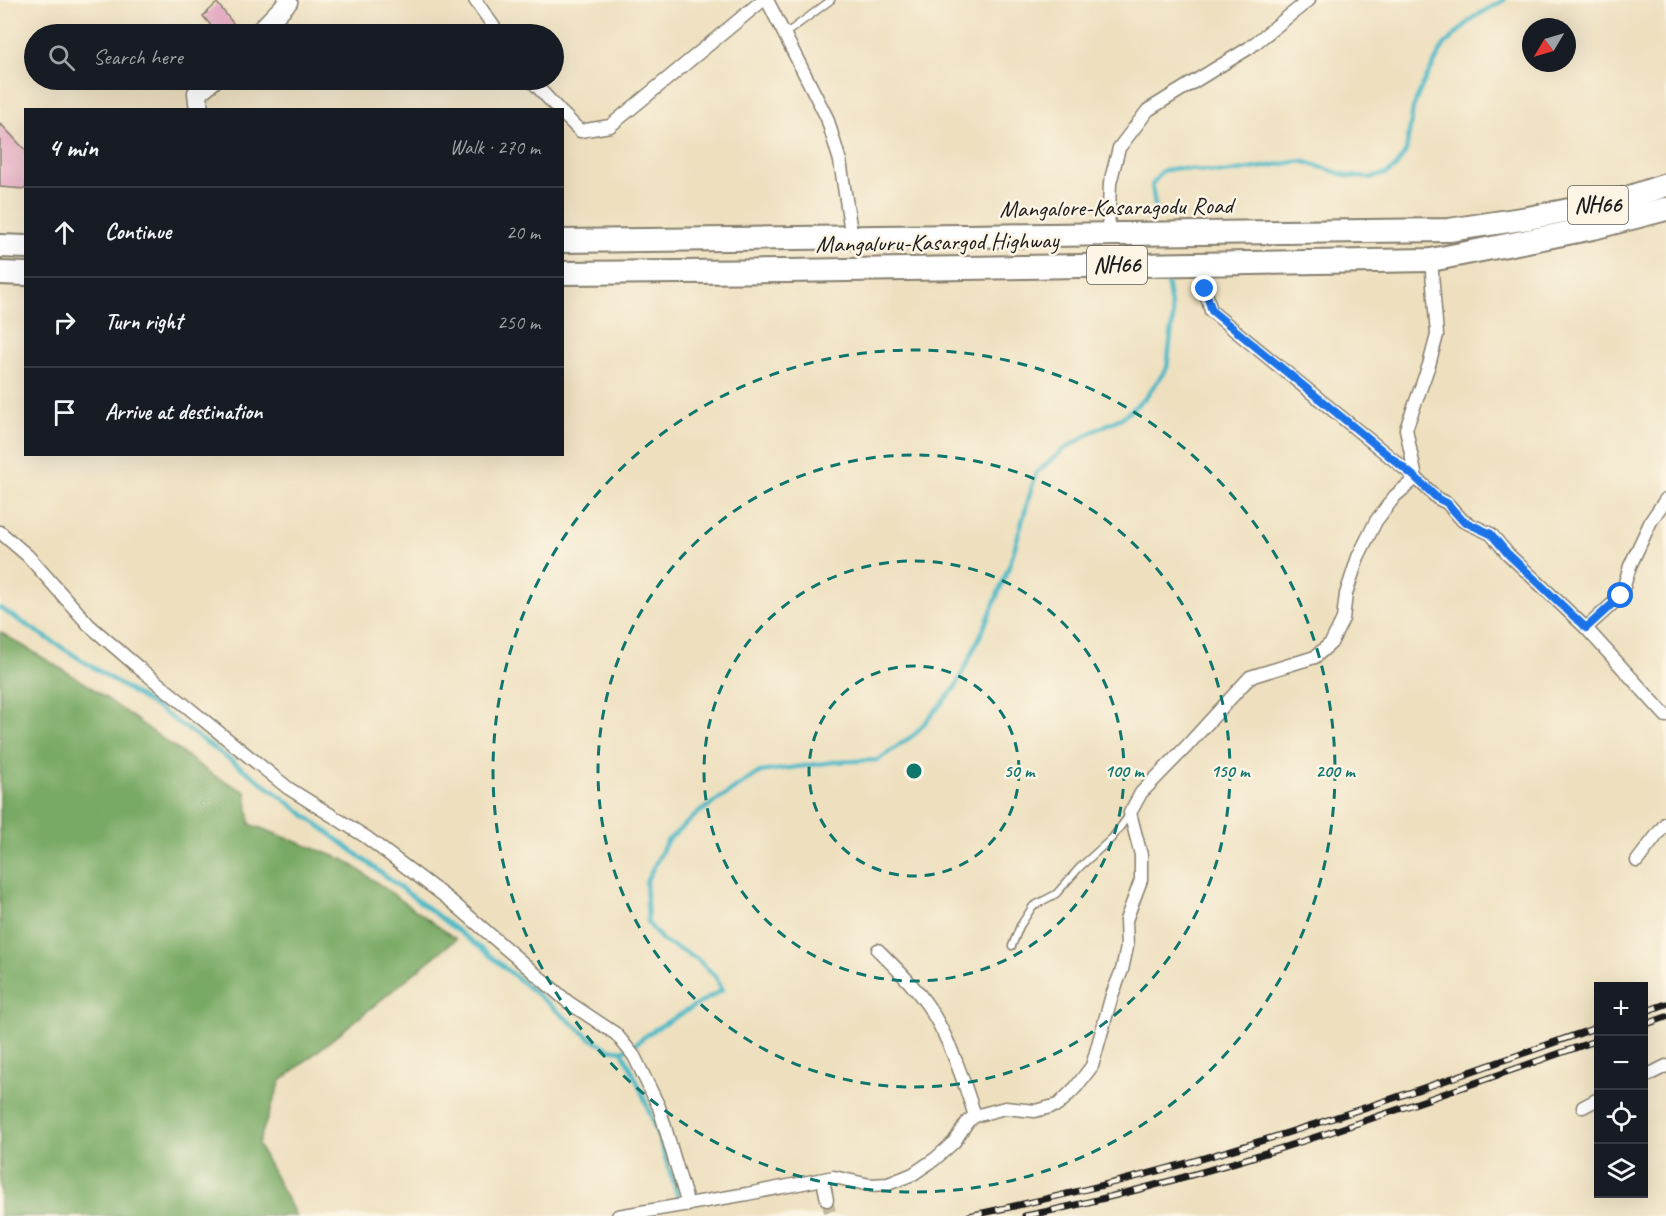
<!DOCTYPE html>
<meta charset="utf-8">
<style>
body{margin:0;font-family:Caveat,sans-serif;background:#242831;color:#f1f3f6}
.controls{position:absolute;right:18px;bottom:18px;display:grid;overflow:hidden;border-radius:0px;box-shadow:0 6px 24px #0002}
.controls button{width:54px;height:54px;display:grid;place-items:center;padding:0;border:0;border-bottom:2px solid #363941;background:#171b24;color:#f1f3f6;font:30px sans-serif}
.compass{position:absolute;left:1522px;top:18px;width:54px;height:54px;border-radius:50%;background:#171b24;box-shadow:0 6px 24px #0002;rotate:232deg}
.stop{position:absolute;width:18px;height:18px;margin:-14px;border:4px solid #1a73e8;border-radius:50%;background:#fff}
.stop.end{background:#1a73e8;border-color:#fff;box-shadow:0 2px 6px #0008}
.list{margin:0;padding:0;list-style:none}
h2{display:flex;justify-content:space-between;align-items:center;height:78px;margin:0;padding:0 24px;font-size:26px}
h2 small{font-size:20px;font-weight:400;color:#9ea1a6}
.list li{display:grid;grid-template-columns:39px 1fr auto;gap:18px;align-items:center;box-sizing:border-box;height:90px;padding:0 24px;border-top:2px solid #363941}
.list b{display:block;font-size:22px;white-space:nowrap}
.list em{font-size:20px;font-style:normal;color:#9ea1a6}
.icon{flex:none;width:33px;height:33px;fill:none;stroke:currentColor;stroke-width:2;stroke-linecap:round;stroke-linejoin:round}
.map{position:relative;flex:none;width:1666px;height:1216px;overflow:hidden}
.search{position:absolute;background:#171b24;box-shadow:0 6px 24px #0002;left:24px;top:24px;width:540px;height:66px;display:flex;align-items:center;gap:15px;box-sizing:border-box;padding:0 21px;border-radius:33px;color:#9ea1a6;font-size:22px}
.panel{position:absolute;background:#171b24;box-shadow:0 6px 24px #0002;left:24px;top:108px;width:540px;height:348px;border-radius:0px}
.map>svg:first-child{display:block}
.forest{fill:#79aa65;stroke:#4a6340;stroke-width:1.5}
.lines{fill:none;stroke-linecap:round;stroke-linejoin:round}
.stream{stroke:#4ab7c5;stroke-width:4.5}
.building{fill:#e3a0c0}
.street-tunnel{stroke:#c4b99e;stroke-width:12;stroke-dasharray:12 6;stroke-linecap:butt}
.lane-casing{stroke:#857e6e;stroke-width:9}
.street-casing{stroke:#857e6e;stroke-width:15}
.secondary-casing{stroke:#857e6e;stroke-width:21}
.highway-casing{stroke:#857e6e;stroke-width:26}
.lane{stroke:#fff;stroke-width:6}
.street{stroke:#fff;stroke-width:12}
.secondary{stroke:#fff;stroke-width:18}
.highway{stroke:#fff;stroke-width:22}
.rail-casing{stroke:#1c1c1c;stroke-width:7}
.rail{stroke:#fcf5e5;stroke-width:4.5;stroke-dasharray:14;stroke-linecap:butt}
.route{stroke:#1a73e8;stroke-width:8}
.ring{fill:none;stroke:#0f766e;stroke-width:3;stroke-dasharray:10 8}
.labels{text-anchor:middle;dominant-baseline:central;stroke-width:5;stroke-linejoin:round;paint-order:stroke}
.shield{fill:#fcf5e5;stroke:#5f5d58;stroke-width:1.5}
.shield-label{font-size:22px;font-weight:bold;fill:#1c1c1c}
.street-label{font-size:24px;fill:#1c1c1c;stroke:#fcf5e5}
.centre{fill:#0f766e;stroke:#fcf5e5;stroke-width:3}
.ring-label{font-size:18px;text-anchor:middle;font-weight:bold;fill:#0f766e;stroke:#fcf5e5;stroke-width:5;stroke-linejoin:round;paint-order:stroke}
</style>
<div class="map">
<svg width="1666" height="1216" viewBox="0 0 1666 1216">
<rect width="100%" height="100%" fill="#fcf5e5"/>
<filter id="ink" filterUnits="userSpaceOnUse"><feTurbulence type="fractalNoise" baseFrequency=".0167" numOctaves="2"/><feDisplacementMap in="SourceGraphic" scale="12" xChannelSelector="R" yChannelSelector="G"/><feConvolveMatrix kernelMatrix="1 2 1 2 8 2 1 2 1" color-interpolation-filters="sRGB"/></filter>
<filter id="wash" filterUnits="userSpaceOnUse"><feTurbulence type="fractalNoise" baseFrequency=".008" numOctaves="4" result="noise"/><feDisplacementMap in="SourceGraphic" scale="24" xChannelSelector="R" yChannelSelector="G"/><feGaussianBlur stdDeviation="1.35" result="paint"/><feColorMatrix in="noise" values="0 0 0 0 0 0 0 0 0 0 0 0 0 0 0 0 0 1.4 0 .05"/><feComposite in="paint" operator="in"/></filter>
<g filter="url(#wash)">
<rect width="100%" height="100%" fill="#eee0bf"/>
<!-- forest -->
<polygon class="forest" points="0,632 85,683 213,775 246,792 250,824 345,860 456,939 281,1081 258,1144 296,1216 0,1216"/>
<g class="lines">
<!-- stream -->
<g class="stream">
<polyline points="1156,213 1152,185 1162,171 1177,168 1224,173 1302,161 1348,176 1369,178 1386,174 1395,168 1406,151 1413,108 1422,86 1444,45 1474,17 1504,0"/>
<polyline points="0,608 160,710 260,781 483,950 590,1038 609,1049 622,1051 634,1045 652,1031 722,990 716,977 696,958 663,941 648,923 646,882 667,841 698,813 760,772 833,762 878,760 915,734 955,688 984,628 1010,564 1036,473 1063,450 1094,431 1123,417 1145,398 1167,368 1173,318 1167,281"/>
<path d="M622 1051C647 1097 662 1147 678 1197"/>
</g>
</g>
<g id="blocks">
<!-- building -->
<g class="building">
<polygon points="217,3 236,27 226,34 218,34 203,16"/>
<polygon points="0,123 26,151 26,189 0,187"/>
</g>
</g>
</g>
<g filter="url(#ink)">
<use href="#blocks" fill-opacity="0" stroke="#857e6e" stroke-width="1.5"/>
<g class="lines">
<!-- street-tunnel -->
<polyline class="street-tunnel" points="827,1200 831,1216"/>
<defs>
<g id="lane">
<polyline points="785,34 831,0"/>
<polyline points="1012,946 1020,926 1033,906 1056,894 1080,867 1112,838 1130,814"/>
</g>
<g id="street">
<polyline points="475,0 499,34"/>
<polyline points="767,0 827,118 840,161 852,238"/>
<polyline points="531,80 559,110"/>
<polyline points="562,113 580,131 610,126 763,0"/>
<polyline points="1108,234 1110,183 1119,148 1148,110 1249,48 1309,0"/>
<polyline points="1431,260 1437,335 1429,365 1406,429 1416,478 1437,498 1447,503 1463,521 1491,534 1508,554 1586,628 1666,716"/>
<polyline points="0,532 28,556 89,625 139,668 288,788 366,837 451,901 568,1002 616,1034 634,1056 659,1107 688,1205"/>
<polyline points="1586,628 1621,596 1630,566 1651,521 1666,499"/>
<polyline points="1637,861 1666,823"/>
<path d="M878 950C896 968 916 987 930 1009 951 1042 963 1079 975 1116"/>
<polyline points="1644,1077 1666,1066"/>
<polyline points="1583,1107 1598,1099"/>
<polyline points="823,1180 827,1200"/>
<polyline points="618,1216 747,1194 834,1177 870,1185 888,1184 913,1174 935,1159 954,1142 968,1121 975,1116 1005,1108 1035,1111 1058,1105 1076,1087 1092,1066 1112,995 1122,970 1127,947 1126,920 1141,880 1141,855 1130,813 1141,793 1186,747 1250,677 1315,657 1331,643 1343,619 1346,594 1358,557 1376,521 1395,496 1416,478 1211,311 1205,289 1201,264"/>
</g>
<g id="secondary">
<polyline points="257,34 288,2 287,0"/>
<polyline points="199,110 197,93 213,80"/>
</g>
<g id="highway">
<polyline points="562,241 1449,230 1528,218 1621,200 1666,185"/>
<polyline points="0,246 26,247"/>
<polyline points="0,273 26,274"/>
<polyline points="562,273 788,271 1431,260 1593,228 1666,209"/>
</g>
</defs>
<!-- lane casing -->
<use href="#lane" class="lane-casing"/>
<!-- street casing -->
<use href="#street" class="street-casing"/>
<!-- secondary casing -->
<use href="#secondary" class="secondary-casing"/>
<!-- highway casing -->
<use href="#highway" class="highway-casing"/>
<!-- lane -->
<use href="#lane" class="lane"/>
<!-- street -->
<use href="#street" class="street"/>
<!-- secondary -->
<use href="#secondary" class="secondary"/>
<!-- highway -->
<use href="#highway" class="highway"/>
<defs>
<g id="rail">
<polyline points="1644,1012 1666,1004"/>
<polyline points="1644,1025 1666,1017"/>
<path d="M969 1216C1038 1201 1108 1185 1176 1166 1319 1126 1459 1076 1598 1027"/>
<path d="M1025 1216C1221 1176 1410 1105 1598 1040"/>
</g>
</defs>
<!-- rail casing -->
<use href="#rail" class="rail-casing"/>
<!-- rail -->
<use href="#rail" class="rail"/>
</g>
</g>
<g class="lines" filter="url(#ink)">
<!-- route -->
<polyline class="route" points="1205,289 1212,311 1416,478 1437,498 1447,503 1463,521 1491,534 1508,554 1586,628 1621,596"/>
</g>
<!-- distance rings -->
<g class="ring">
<circle cx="914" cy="771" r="105"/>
<circle cx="914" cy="771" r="210"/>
<circle cx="914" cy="771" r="316"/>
<circle cx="914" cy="771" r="421"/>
</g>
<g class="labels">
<!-- shield labels -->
<g class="shield">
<rect x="1568" y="186" width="60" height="38" rx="4.5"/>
<rect x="1087" y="246" width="60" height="38" rx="4.5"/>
</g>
<g class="shield-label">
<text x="1598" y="205">NH66</text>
<text x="1117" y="265">NH66</text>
</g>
<!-- street labels -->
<g class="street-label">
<text transform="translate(1116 207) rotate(-1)">Mangalore-Kasaragodu Road</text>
<text transform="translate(937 242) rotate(-1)">Mangaluru-Kasargod Highway</text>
</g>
</g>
<circle cx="914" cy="771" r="9" class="centre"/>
<g class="ring-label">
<text x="1019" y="777">50 m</text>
<text x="1124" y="777">100 m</text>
<text x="1230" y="777">150 m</text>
<text x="1335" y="777">200 m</text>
</g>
</svg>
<div class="controls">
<button>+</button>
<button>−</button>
<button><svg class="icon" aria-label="locate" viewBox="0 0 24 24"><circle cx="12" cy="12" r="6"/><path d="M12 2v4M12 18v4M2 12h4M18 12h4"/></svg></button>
<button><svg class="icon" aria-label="layers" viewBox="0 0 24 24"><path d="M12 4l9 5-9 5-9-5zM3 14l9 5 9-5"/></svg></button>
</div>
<svg class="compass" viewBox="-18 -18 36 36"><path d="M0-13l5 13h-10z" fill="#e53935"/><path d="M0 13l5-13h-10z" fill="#9ea1a6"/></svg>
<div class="stop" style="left:1621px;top:596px"></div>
<div class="stop end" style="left:1205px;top:289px"></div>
<div class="search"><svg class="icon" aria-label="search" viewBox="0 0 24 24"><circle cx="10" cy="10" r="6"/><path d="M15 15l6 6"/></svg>Search here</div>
<section class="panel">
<h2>4 min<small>Walk · 270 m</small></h2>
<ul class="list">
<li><svg class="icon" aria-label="ahead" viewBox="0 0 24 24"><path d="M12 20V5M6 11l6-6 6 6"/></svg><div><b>Continue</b></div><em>20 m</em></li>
<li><svg class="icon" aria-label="right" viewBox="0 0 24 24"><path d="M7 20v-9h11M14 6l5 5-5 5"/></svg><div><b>Turn right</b></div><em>250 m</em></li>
<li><svg class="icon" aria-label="arrive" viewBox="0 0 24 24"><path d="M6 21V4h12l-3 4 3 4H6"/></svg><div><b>Arrive at destination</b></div></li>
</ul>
</section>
</div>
